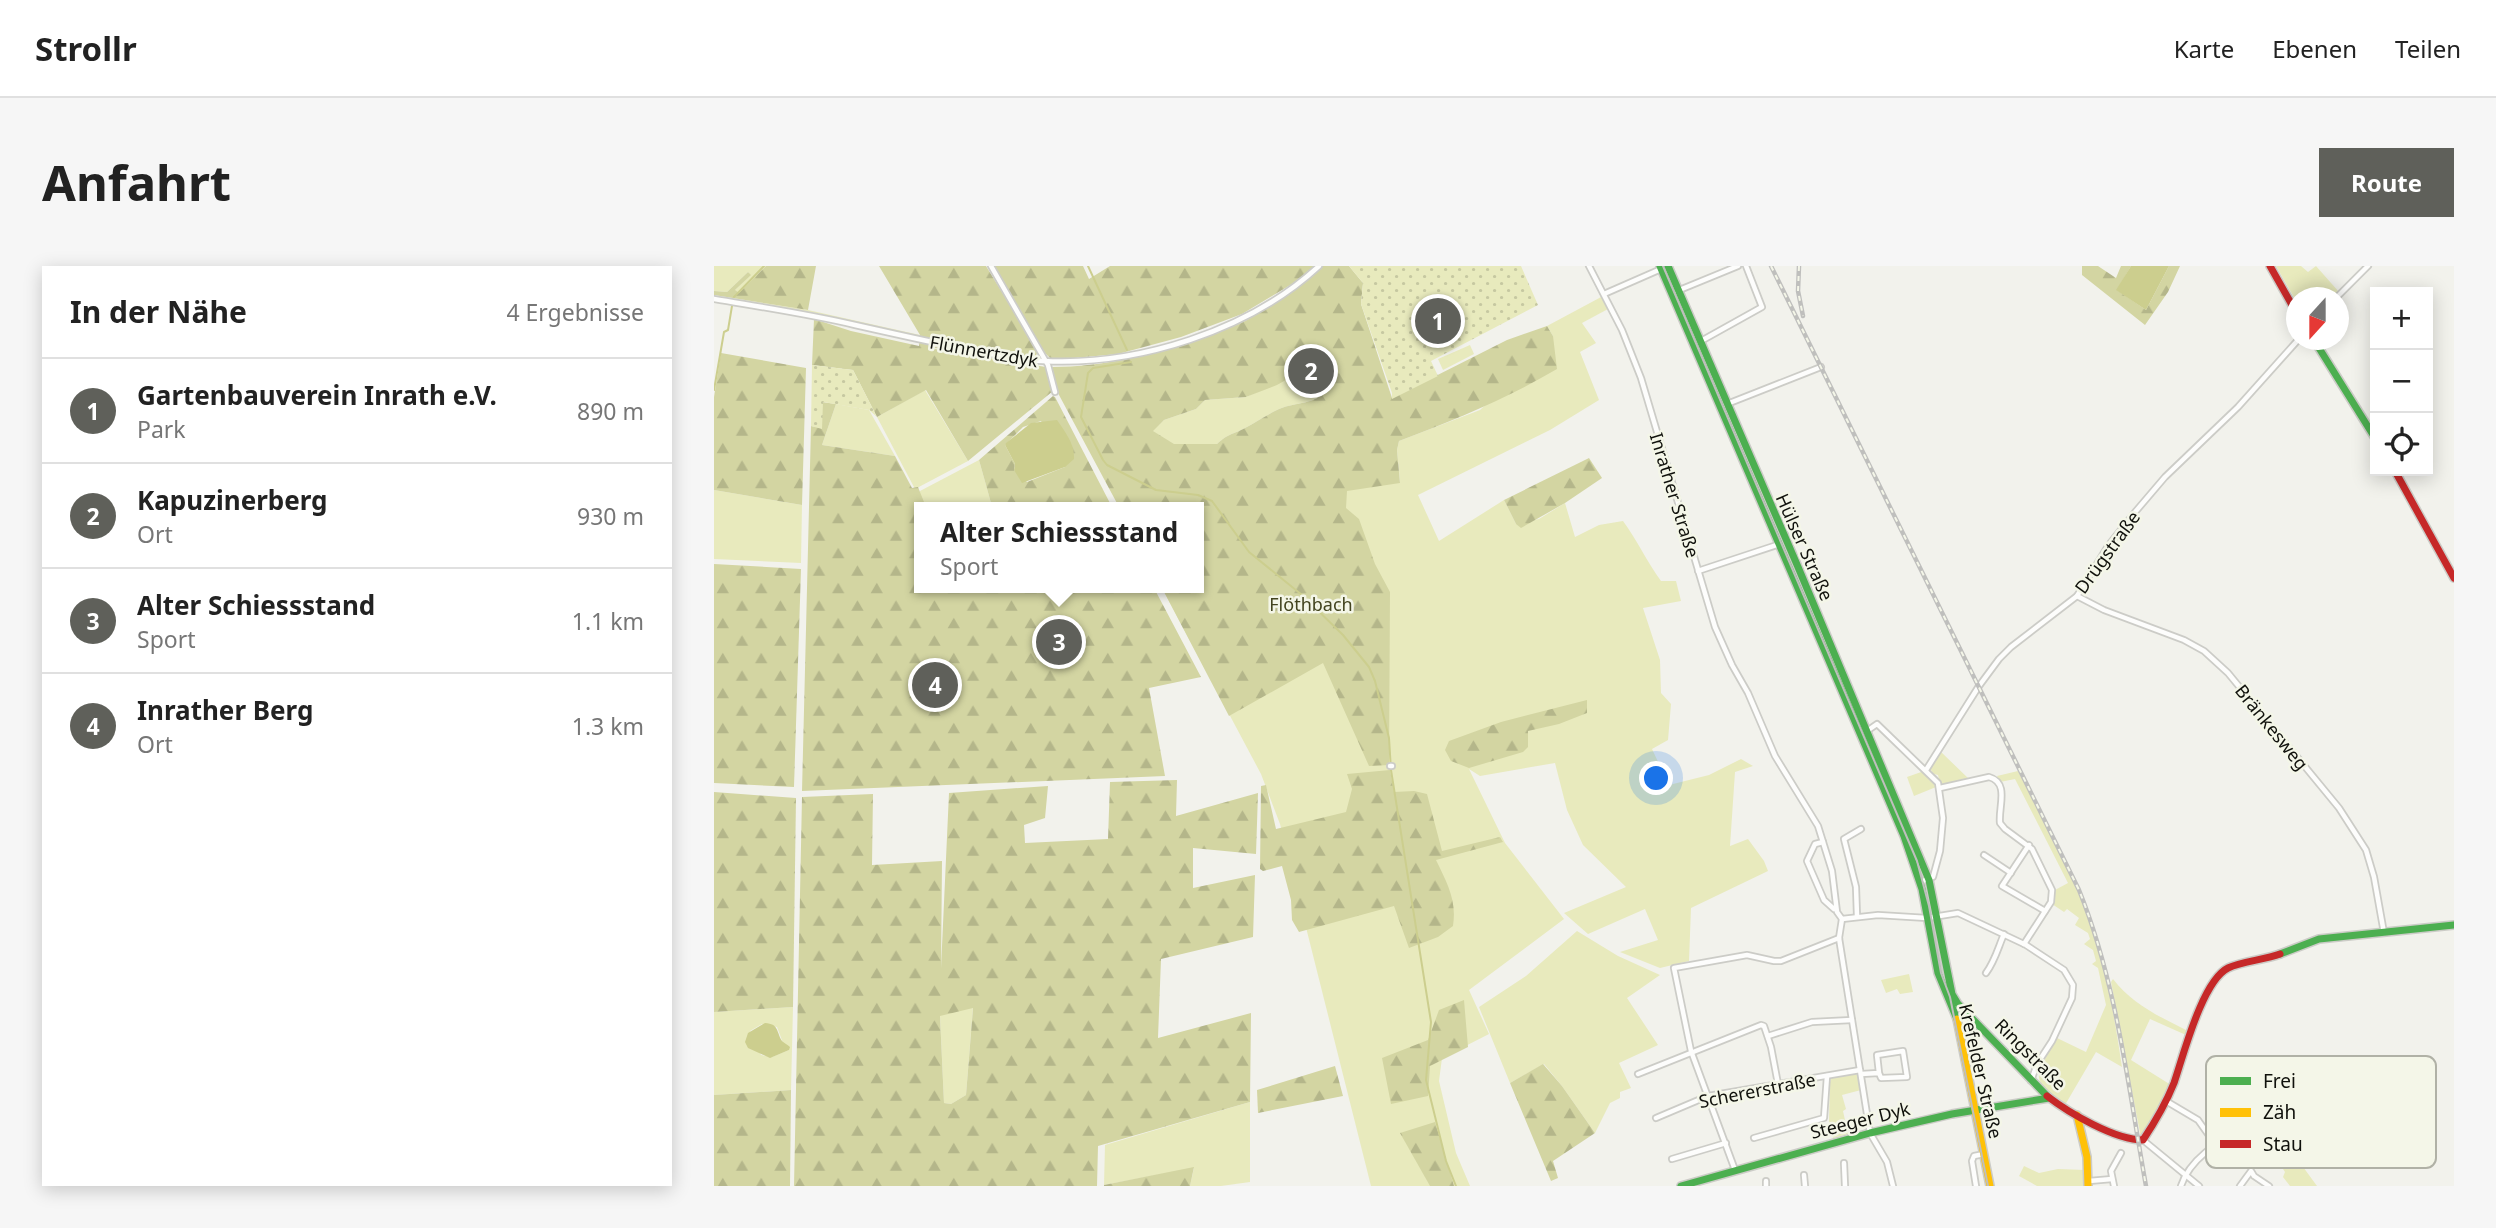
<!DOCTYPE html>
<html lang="de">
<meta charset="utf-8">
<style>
body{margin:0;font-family:"Noto Sans",sans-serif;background:#f6f6f6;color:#222}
.controls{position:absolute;right:21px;top:21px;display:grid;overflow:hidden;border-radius:0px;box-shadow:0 4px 18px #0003}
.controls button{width:63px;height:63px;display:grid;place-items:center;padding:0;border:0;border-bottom:2px solid #e0e0e0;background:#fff;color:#222;font:35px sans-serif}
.compass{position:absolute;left:1572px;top:21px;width:63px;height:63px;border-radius:50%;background:#fff;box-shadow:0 4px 18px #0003;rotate:201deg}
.you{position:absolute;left:943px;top:513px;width:24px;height:24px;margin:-18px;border:5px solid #fff;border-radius:50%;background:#1a73e8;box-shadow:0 0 0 10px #1a73e833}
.badge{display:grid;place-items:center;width:46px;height:46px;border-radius:50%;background:#5f605a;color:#fff;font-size:23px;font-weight:700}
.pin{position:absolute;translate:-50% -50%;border:4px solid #fff;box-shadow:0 2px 7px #0006}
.popup{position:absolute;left:200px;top:236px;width:290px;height:91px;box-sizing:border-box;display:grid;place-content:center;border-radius:0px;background:#fff;filter:drop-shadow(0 2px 5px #0005);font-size:23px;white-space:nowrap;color:#767676}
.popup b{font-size:26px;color:#222}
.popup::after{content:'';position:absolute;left:50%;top:100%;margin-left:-14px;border:14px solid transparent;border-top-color:#fff}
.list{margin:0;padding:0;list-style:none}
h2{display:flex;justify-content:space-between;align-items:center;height:91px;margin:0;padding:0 28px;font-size:30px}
h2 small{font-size:23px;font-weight:400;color:#767676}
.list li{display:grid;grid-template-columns:46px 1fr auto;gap:21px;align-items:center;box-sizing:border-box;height:105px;padding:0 28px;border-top:2px solid #e0e0e0}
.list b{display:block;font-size:26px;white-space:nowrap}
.list p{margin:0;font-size:23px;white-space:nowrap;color:#767676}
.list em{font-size:23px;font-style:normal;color:#767676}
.icon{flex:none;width:38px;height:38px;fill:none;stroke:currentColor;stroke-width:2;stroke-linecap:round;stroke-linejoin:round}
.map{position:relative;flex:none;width:1740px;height:920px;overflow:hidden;border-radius:0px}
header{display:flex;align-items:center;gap:42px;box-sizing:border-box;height:98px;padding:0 35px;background:#fff;border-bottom:2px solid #e0e0e0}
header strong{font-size:33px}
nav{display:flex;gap:38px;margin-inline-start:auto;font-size:24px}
.intro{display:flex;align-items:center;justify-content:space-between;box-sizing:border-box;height:168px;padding:0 42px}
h1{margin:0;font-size:49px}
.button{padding:18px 32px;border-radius:0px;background:#5f605a;color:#fff;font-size:24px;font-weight:700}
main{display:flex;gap:42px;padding:0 42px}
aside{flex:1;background:#fff;border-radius:0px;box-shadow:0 4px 18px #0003}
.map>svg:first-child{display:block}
.green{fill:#e8eabd;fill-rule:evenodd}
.forest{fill:url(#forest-firs);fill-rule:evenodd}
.garden{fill:url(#garden-dots)}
.water{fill:#ccce8e}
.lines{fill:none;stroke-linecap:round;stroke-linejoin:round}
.stream{stroke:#ccce8e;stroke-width:2}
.street-casing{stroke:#ccccc7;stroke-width:8}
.fast-casing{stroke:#ccccc7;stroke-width:10}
.slow-casing{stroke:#ccccc7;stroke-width:10}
.jam-casing{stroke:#ccccc7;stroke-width:10}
.street{stroke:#fdfdfc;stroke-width:4.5}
.fast{stroke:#4caf50;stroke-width:7}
.slow{stroke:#ffc107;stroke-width:7}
.jam{stroke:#c62828;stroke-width:7}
.tram{stroke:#bfbfbd;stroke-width:2}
.rail-casing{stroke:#bfbfbd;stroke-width:4.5}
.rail{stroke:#f4f6e8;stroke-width:2;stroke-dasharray:5;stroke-linecap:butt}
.labels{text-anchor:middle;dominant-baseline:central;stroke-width:5;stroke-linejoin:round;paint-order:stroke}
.street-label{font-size:18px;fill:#10110c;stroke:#f4f6e8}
.park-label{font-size:18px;fill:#43441f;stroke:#f4f6e8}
.key{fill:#f4f6e8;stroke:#b0b1a6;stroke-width:2}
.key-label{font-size:19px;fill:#10110c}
</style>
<header>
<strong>Strollr</strong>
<nav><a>Karte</a><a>Ebenen</a><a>Teilen</a></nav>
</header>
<div class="intro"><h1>Anfahrt</h1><a class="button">Route</a></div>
<main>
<aside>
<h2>In der Nähe<small>4 Ergebnisse</small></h2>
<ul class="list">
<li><span class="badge">1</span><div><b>Gartenbauverein Inrath e.V.</b><p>Park</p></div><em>890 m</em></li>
<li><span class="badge">2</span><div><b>Kapuzinerberg</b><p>Ort</p></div><em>930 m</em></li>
<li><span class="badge">3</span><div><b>Alter Schiessstand</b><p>Sport</p></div><em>1.1 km</em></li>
<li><span class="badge">4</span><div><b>Inrather Berg</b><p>Ort</p></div><em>1.3 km</em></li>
</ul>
</aside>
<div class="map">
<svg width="1740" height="920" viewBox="0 0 1740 920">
<defs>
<pattern id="forest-firs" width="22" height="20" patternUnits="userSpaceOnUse" patternTransform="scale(1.75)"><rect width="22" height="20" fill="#d3d5a2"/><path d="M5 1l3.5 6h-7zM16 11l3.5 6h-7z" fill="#b4b68a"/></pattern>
<pattern id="garden-dots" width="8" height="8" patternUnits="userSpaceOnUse" patternTransform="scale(1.75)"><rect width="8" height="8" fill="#e8eabd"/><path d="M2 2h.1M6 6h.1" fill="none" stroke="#c6c8a1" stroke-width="1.8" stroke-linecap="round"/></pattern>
</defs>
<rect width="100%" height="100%" fill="#f2f2ec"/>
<!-- green -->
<g class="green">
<polygon points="0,0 52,0 25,28 20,25 36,9 34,6 13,26 0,25"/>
<polygon points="1562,0 1587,0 1594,6 1602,0 1625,26 1621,31 1582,32 1582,35"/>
<polygon points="0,29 94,44 206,69 204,71 107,48"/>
<path d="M889 30 894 43 868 57 882 77 866 86 885 134 836 164 704 229 725 275 790 234 802 258 825 253 851 237 861 271 885 259 909 255C923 274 933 296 947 315H962L967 335 929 342 946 394 947 427 957 438 954 474 938 483 955 519 995 509 1027 493 1039 500 1021 506 1016 580 1034 573 1050 595 1054 605 977 642 975 695 946 702 906 686 944 674 931 643 874 668 850 647 912 621 869 579 853 544 841 497 766 510 755 503 791 577 850 653 755 724 775 768 728 792 725 815 742 887 756 920H657L566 558 547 508 448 322H485V241L686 216 683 184 685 175 766 144 838 78 839 70 833 60Z"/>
<polygon points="756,79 760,88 729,104 724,93"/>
<path d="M602 93 612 104 614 123C599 140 584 135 565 143 552 149 543 156 531 162 518 169 515 167 503 178H459L438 165 450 154 482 143 491 134 532 131 577 111 590 98Z"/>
<polygon points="211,124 254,195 201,223 163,151"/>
<polygon points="122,138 155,144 181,190 108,179"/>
<polygon points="265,194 277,237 281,241 212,241 206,232 206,225"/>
<polygon points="0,224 88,239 87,297 0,293"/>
<polygon points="1227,486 1255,513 1229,519 1226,518 1224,509 1220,508 1216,503"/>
<polygon points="1210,505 1222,521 1200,530 1193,511"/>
<path d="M1304 505C1331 557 1360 609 1379 665 1394 709 1401 755 1408 801L1382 786 1351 839C1313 812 1322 809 1343 772L1372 786 1392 739 1384 702 1378 698 1382 695 1379 684 1370 678 1376 673 1374 667 1361 659 1365 652 1353 643 1350 646 1338 638 1341 624 1354 617 1301 513 1286 516 1283 510Z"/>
<polygon points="863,665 904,690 946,709 913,732 944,779 905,797 917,822 906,826 906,832 896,837 881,867 848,820 830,798 796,817 765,741 812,710"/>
<polygon points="1195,708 1199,726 1186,728 1183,723 1172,727 1167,714"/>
<path d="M1399 713C1418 738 1446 751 1474 765L1472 769 1436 753 1417 794 1457 819 1431 869 1427 872 1397 716Z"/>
<path d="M79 741 77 824 0 829V746ZM48 758 63 761 69 777 75 784 58 791 47 789 36 765Z"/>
<polygon points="259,741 252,829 237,838 230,837 226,749"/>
<polygon points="1140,807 1145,810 1147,824 1128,829 1132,843 1129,845 1134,868 1119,872 1115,855 1116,816 1118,811"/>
<polygon points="536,836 536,916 507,920 476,920 480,902 390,919 391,879"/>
<polygon points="1584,894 1603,920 1576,920 1569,911 1571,906 1569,903"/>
<polygon points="1310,900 1325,907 1344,903 1371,904 1371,920 1323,920 1305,910"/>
</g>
<!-- forest -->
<g class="forest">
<polygon points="52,0 102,0 94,44 0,29 0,25 13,26 34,6 37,9 21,24 25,27"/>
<polygon points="165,0 272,0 324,85 320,94 268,84 215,82 332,101 339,125 254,195 212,124 163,151 139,104 98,99 100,53 137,65 205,80 206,69"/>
<path d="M277 0H369L375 13 396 0H635L649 17 647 38 678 132 793 74 833 60 839 70 843 103C792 133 740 154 685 175L683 184 686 217 633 225 632 242 645 253 661 298 676 326 675 499 655 500 609 397 515 450 448 322H485V241H405L345 129 338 101C389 101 437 89 486 72 501 67 517 62 531 55 555 42 577 25 599 9L598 6 528 48 467 71 404 88 338 94 327 83ZM602 93 612 104 614 123C599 140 584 135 565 143 552 149 543 156 531 162 518 169 515 167 503 178H460L439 165 450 154 482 143 491 134 532 131 563 119 577 111 590 98Z"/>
<polygon points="1368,0 1384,0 1402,12 1407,0 1417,0 1403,24 1432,44 1455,0 1466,0 1454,26 1431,59 1368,9"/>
<polygon points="7,87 92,102 88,239 0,224 0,131"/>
<path d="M339 130 341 131 398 241H281L277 237 265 194ZM327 155 351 201 313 216 300 204 301 198 291 179 309 161Z"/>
<polygon points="108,136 122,138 108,179 181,190 198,222 204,221 212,241 205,241 205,322 440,322 487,411 435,422 451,510 88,525 97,160 108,162"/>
<polygon points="875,192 888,212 851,237 807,262 802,258 790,234"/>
<polygon points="0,298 87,303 80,521 0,517"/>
<polygon points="873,434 873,447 845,458 814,465 814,481 809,486 755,502 737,495 731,484 735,475 787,456"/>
<path d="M676 504 680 526 700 525 713 528 728 585 786 571 789 576 722 594C733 617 743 634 739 660L724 671 695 682 680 640 585 666 578 654 577 634 568 600 549 605 546 603 547 520 552 519 562 563 632 546 638 523 633 508Z"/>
<path d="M463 514 462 550 544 527 542 588 479 582V622L541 609 539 671 447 693 444 772 537 747 536 836 384 880 383 920H80L88 531 159 528 158 599 228 595 227 702 235 527 334 520 331 552 310 559 311 577 394 573 396 516ZM259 742 252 829 237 838 230 837 226 750Z"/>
<polygon points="0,526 82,532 79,741 0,746"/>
<polygon points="750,734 754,781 716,800 714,830 677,838 668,792 714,774 725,744"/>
<polygon points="829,798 848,820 881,867 839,895 844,912 837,915 796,817"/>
<polygon points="621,800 629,830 544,847 543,824"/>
<polygon points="77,824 76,920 0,920 0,829"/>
<polygon points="721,856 740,920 716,920 686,867"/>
<polygon points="480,901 476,920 390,920 390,919"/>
</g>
<!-- garden -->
<g class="garden">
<polygon points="635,0 807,0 824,39 717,95 724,110 678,133 678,127 647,38 649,17"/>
<polygon points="98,99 139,104 163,151 155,144 109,136 108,163 97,160"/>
</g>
<!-- water -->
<g class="water">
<polygon points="1417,0 1455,0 1432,44 1402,24"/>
<path d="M343 154C351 166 361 178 360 193L351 201 308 217 300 204 301 198 291 179 292 177 317 157Z"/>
<path d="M51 757C65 758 62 765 68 775 70 777 74 779 76 781L75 784 56 792 34 782 31 776 34 767Z"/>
</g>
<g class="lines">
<!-- stream -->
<g class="stream">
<polyline points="374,0 413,84"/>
<polyline points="20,31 50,0"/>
<polyline points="417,96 379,102 374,107 367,151 389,194 393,199 442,224 484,229 498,235 535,286 588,329 629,369 655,401 661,415 675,472 677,504 717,756 712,814 732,895 742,920"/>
<polyline points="0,124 10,66 14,64 18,40"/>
</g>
<defs>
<g id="street">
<polyline points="277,0 334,99 341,126"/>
<polyline points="875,0 908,64 927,112 1001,361 1018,399 1034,427 1061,490 1104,560 1118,605 1123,646 1128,653 1125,672 1156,867 1173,896 1179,920"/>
<polyline points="963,25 1024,0"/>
<polyline points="890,28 947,3"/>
<polyline points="1622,32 1654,0"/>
<path d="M0 33C47 41 95 48 141 59 181 68 221 77 261 85 284 89 306 94 329 95 423 100 535 65 605 0"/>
<polyline points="987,75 1048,41 1032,0"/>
<polyline points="1013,138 1107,101"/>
<polyline points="984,305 1066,278"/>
<polyline points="1363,330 1390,344 1470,374 1490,385 1514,407 1625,542 1652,584 1660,611 1670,667"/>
<polyline points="1153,465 1163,458 1224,517 1229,552 1226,585 1219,611 1206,616"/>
<polyline points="676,500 678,500"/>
<polyline points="1212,504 1265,420 1285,393 1297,381 1363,330 1394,280 1422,245 1451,211 1524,141 1584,74"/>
<path d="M1226 522 1275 511C1296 517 1284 541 1286 557L1291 563 1318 583 1338 624 1337 636 1310 678"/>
<polyline points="1109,576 1101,578 1093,595 1110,634 1120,643"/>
<polyline points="1315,579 1288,620 1331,645"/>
<polyline points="1270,589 1297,607"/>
<polyline points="1143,650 1142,621 1130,573 1147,563"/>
<polyline points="1128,653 1164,649 1213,652 1244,647 1312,679 1350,704 1359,719 1358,732 1338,775 1323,798 1317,815"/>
<path d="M1272 707C1281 695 1284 682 1290 668"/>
<polyline points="1054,770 1098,756 1138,754"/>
<polyline points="924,808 1047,759 1050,760 1057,781 1064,818"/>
<polyline points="1147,808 1165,807 1167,812 1193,811 1189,785 1163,789 1165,807"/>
<polyline points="1452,835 1484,854 1501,878"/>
<polyline points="942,852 994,830 1146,804"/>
<polyline points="1040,872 1110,852 1113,810"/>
<polyline points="1429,874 1485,920"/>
<polyline points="958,893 1012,877"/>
<polyline points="1130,897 1131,920"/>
<polyline points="1021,904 977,785 960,702 1033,689 1060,695 1067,695 1125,672"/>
<polyline points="1090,909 1091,920"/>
<polyline points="1052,915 1052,920"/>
<polyline points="1375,915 1398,913"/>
<polyline points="1262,920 1258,895 1260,890 1270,888"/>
<polyline points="1400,920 1397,905 1407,887"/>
<path d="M1467 920C1476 892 1505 876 1529 862"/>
<polyline points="1526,920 1537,905 1540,910 1555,920"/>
</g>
<g id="fast">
<polyline points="946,0 1190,570 1208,623 1224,707 1243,753"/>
<polyline points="954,0 1084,301 1215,614 1238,728 1244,738 1333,830"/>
<polyline points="1600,74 1661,172"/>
<polyline points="1566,688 1605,673 1740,659"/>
<polyline points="967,920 1156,867 1238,848 1335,832"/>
</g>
<g id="slow">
<polyline points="1243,753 1276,920"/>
<polyline points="1363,849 1373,891 1374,920"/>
</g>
<g id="jam">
<polyline points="1556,0 1582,46"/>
<polyline points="1681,205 1740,312"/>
<path d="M1333 830C1355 847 1401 874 1429 874 1441 856 1452 837 1460 817 1469 791 1488 715 1514 702 1528 695 1550 694 1566 688"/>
</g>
</defs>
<!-- street casing -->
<use href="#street" class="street-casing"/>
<!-- fast casing -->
<use href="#fast" class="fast-casing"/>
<!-- slow casing -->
<use href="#slow" class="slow-casing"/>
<!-- jam casing -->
<use href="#jam" class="jam-casing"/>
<!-- street -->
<use href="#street" class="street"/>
<!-- fast -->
<use href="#fast" class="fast"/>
<!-- slow -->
<use href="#slow" class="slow"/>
<!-- jam -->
<use href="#jam" class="jam"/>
<!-- tram -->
<polyline class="tram" points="949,0 1203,595 1215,640 1227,707 1236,731 1274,920"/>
<defs>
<g id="rail">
<path d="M1057 0 1365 624C1403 718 1414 820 1432 920"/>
<polyline points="1085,0 1084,25 1089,50"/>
</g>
</defs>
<!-- rail casing -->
<use href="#rail" class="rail-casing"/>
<!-- rail -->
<use href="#rail" class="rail"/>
</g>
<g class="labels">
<!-- street labels -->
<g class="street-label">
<text transform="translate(270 85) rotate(10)">Flünnertzdyk</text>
<text transform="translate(961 229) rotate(73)">Inrather Straße</text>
<text transform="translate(1091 281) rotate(66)">Hülser Straße</text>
<text transform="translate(1393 286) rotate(-54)">Drügstraße</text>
<text transform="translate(1558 461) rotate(51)">Bränkesweg</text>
<text transform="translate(1317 788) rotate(45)">Ringstraße</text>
<text transform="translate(1267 805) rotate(77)">Krefelder Straße</text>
<text transform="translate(1043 824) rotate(-11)">Schererstraße</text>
<text transform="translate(1146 854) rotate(-14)">Steeger Dyk</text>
</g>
<!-- park labels -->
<g class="park-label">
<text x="597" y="338">Flöthbach</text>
</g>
</g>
<!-- legend -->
<rect x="1492" y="790" width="230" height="112" rx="10" class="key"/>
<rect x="1506" y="811" width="31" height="8" fill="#4caf50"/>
<rect x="1506" y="842" width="31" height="9" fill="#ffc107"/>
<rect x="1506" y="874" width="31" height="8" fill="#c62828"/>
<g class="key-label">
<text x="1549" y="822">Frei</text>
<text x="1549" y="853">Zäh</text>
<text x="1549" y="885">Stau</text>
</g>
</svg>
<div class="controls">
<button>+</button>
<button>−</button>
<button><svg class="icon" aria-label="locate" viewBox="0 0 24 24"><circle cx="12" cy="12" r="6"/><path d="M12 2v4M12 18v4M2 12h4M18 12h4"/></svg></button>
</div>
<svg class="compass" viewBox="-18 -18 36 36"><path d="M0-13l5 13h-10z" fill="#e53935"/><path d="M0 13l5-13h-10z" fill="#767676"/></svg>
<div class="you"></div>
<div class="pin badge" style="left:724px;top:55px">1</div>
<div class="pin badge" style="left:597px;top:105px">2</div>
<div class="pin badge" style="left:345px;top:376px">3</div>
<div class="popup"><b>Alter Schiessstand</b>Sport</div>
<div class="pin badge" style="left:221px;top:419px">4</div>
</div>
</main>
